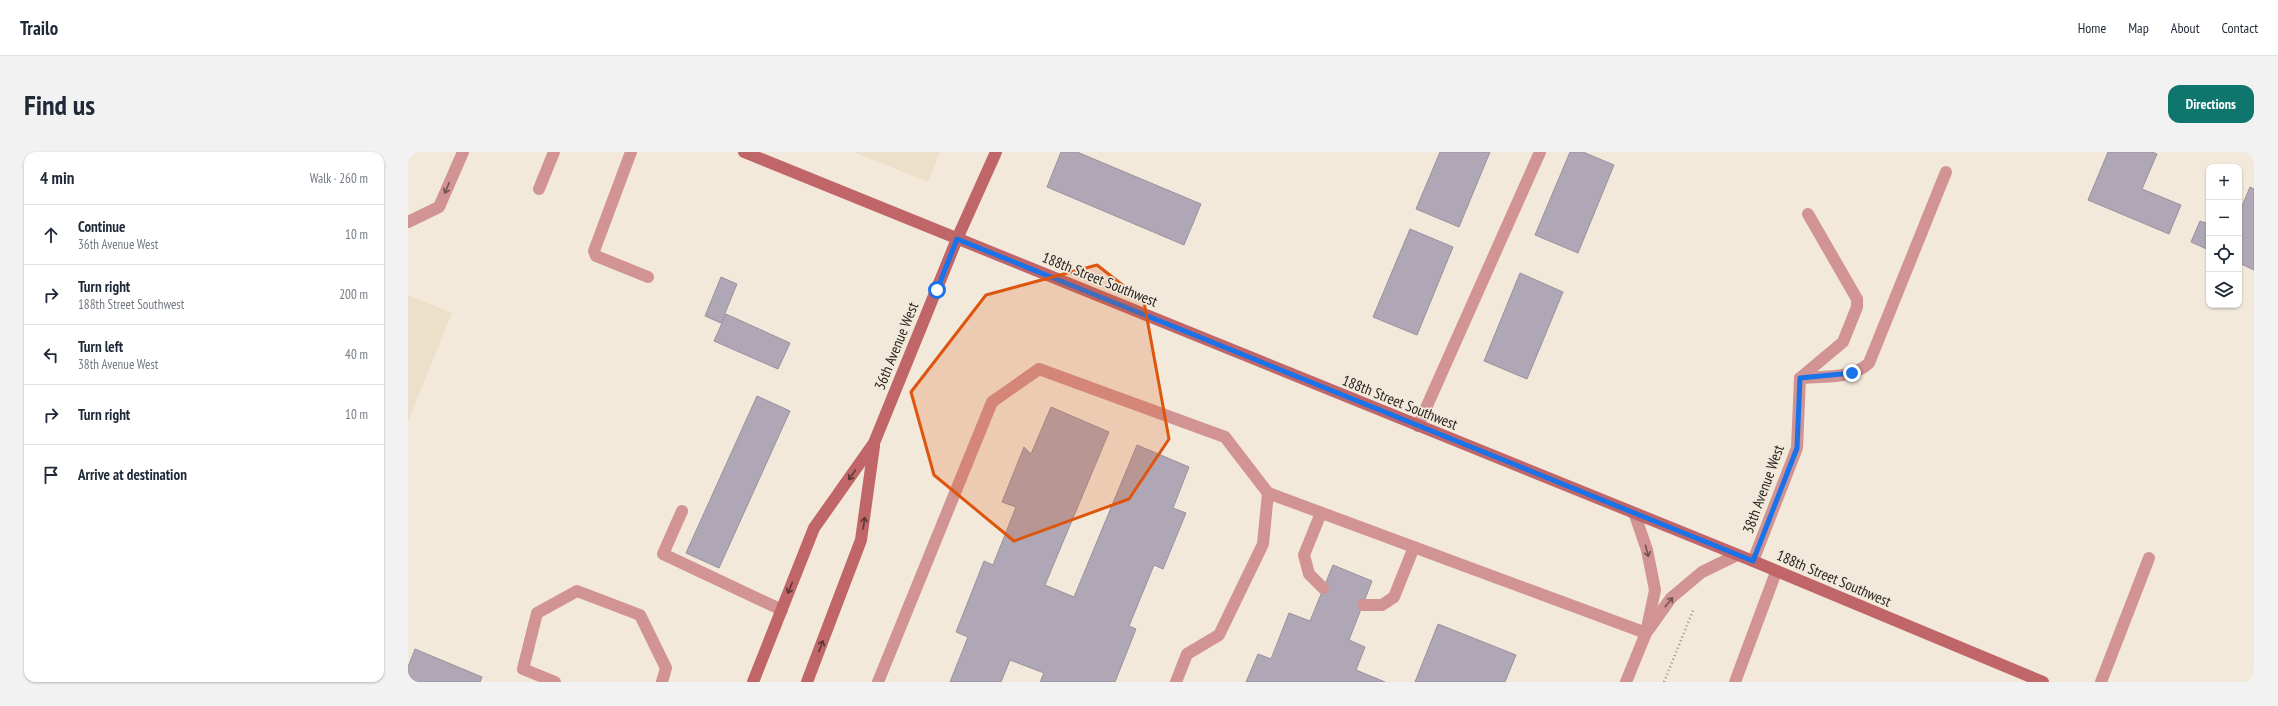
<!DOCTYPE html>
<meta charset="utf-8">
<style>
body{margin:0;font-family:"PT Sans Narrow",sans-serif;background:#f2f2f3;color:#1f2937}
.controls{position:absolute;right:12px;top:12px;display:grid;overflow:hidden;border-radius:8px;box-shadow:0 1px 3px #0004}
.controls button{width:36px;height:36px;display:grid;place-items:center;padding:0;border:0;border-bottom:1px solid #e0e1e3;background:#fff;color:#1f2937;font:20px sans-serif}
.stop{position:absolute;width:12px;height:12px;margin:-9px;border:3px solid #1a73e8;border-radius:50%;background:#fff}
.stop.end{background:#1a73e8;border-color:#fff;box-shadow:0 1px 4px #0008}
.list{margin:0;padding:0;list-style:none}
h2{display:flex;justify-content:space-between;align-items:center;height:52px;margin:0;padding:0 16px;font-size:17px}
h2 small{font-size:13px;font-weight:400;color:#747a83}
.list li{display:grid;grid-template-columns:26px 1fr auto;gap:12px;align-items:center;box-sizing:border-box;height:60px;padding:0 16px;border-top:1px solid #e0e1e3}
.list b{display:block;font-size:15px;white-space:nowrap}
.list p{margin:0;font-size:13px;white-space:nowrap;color:#747a83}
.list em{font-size:13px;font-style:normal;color:#747a83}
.icon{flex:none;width:22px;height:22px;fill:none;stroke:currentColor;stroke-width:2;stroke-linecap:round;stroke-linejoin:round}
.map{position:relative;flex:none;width:1846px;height:530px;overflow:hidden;border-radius:12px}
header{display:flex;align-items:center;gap:24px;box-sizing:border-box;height:56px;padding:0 20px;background:#fff;border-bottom:1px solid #e0e1e3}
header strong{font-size:19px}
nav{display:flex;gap:22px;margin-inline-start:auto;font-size:14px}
.intro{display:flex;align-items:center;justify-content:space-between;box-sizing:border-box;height:96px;padding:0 24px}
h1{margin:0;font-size:28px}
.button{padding:10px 18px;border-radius:12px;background:#0f766e;color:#fff;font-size:14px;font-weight:700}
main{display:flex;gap:24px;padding:0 24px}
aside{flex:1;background:#fff;border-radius:12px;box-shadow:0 1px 3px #0004}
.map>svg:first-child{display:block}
.built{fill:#ede0ca}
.building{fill:#afa7b5;stroke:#99919e}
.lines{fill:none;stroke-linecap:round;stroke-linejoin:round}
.path{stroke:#989187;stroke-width:2.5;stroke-dasharray:1 3;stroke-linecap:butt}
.lane{stroke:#d29393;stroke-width:12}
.street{stroke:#d29393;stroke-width:12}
.secondary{stroke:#c06669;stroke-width:12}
.oneway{stroke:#715350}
.oneway2{stroke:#593836}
.route{stroke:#1a73e8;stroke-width:5}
.marked{fill:#de560d;fill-opacity:0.2;stroke:#de560d;stroke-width:3;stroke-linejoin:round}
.labels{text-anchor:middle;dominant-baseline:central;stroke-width:3.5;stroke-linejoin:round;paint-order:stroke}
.street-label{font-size:15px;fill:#221f1a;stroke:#f2e9db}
</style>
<header>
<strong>Trailo</strong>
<nav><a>Home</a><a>Map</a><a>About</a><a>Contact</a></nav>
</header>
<div class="intro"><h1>Find us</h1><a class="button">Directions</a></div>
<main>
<aside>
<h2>4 min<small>Walk · 260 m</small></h2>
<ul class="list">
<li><svg class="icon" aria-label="ahead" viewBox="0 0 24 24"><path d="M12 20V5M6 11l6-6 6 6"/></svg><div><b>Continue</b><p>36th Avenue West</p></div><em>10 m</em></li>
<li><svg class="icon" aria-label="right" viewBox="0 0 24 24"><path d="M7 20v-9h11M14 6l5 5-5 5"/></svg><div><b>Turn right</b><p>188th Street Southwest</p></div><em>200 m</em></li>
<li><svg class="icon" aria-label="left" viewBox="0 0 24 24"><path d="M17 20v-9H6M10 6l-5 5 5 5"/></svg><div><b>Turn left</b><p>38th Avenue West</p></div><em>40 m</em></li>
<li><svg class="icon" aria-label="right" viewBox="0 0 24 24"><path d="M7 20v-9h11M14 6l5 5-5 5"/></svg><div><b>Turn right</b></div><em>10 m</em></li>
<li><svg class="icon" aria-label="arrive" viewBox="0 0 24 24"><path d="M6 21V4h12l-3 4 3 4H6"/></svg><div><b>Arrive at destination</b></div></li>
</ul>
</aside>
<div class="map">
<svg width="1846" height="530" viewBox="0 0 1846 530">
<rect width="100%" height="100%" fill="#f2e9db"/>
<!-- built -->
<g class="built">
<polygon points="445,0 532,0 520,30"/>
<polygon points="0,143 44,161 0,269"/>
</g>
<!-- building -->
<g class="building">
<polygon points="653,0 669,0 793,52 776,93 639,35"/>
<polygon points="1032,0 1082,0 1051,75 1008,57"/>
<polygon points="1162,0 1175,0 1206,13 1170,101 1127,83"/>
<polygon points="1700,0 1744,0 1749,2 1734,37 1773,53 1761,82 1680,48"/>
<polygon points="1842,35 1846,37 1846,118 1831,111 1831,61"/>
<polygon points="1792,69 1801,72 1801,98 1783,90"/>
<polygon points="1002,77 1045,95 1009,183 965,165"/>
<polygon points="1112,121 1155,140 1119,227 1076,209"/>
<polygon points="313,125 329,132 313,171 297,164"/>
<polygon points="318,162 382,191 370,217 306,189"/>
<polygon points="349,244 382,259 311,416 278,401"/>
<polygon points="643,255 701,280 637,433 666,445 729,293 781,315 765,356 778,361 755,417 746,413 721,474 728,477 707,530 632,530 636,521 602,508 593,530 542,530 560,485 548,480 576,409 585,413 608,355 594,350 616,295 623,302"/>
<polygon points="925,413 964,429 941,488 957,495 948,518 977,530 838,530 850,502 863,507 881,461 902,469"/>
<polygon points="1030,472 1108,503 1097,530 1007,530"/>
<polygon points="7,497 74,525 72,530 0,530 0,515"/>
</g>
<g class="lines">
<!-- path -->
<polyline class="path" points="1256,530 1286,456"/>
<!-- lane -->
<g class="lane">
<polyline points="223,0 186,99 188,104 240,125"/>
<polyline points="131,37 146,0"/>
<polyline points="0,70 31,55 55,0"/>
<path d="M1392 226C1414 224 1445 227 1461 211L1538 20"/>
<polyline points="1392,226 1435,190 1449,155 1449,147 1400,62"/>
<polyline points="1010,274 1132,0"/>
<polyline points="860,341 1238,481 1218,530"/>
<polyline points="274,359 255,402 374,458"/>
<polyline points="913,361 896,403 901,422 915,436"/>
<polyline points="955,453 974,453 986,445 1006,395"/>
<polyline points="147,530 115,517 129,461 169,439 232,463 258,516 254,530"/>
<polyline points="470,530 584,250 631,217 817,285 860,341 855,392 811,483 779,502 768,530"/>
<polyline points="1327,530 1368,420"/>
<polyline points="1693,530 1741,406"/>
</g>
<!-- street -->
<g class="street">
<polyline points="1227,363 1239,398 1247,438 1238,481"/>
<polyline points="1345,409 1389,296 1392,226"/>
<polyline points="1241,477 1263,446 1294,420 1329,403"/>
</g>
<!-- secondary -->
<g class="secondary">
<polyline points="336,0 1345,409 1635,530"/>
<polyline points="345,530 406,376 466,291 549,87 588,0"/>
<polyline points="399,530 453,388 466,294"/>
</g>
</g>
<!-- one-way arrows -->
<defs><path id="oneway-shaft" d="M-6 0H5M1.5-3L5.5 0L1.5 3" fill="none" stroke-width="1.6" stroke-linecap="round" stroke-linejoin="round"/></defs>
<g class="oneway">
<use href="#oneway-shaft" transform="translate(39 36) rotate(113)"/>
<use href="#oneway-shaft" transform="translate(1239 399) rotate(75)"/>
<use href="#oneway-shaft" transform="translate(1261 450) rotate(-51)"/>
</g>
<g class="oneway2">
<use href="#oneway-shaft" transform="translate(444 323) rotate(125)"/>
<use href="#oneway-shaft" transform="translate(456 371) rotate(-82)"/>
<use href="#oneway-shaft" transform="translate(382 436) rotate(112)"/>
<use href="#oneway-shaft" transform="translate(413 494) rotate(-69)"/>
</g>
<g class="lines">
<!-- route -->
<polyline class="route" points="529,138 549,87 1345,409 1389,296 1392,226 1444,221"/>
</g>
<!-- marked area -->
<path class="marked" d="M689 113 736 150 761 287 721 347 606 389 526 323 503 240 578 143Z"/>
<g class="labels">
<!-- street labels -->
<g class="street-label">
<text transform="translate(692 127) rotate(22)">188th Street Southwest</text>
<text transform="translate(488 194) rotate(-68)">36th Avenue West</text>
<text transform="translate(992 250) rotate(22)">188th Street Southwest</text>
<text transform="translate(1355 337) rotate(-70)">38th Avenue West</text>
<text transform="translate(1426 426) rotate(23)">188th Street Southwest</text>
</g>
</g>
</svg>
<div class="controls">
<button>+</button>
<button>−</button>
<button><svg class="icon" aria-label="locate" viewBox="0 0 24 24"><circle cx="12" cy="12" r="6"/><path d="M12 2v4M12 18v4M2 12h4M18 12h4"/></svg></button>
<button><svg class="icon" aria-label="layers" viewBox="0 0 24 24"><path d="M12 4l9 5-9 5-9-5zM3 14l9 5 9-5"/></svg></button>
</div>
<div class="stop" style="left:529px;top:138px"></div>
<div class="stop end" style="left:1444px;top:221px"></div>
</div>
</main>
